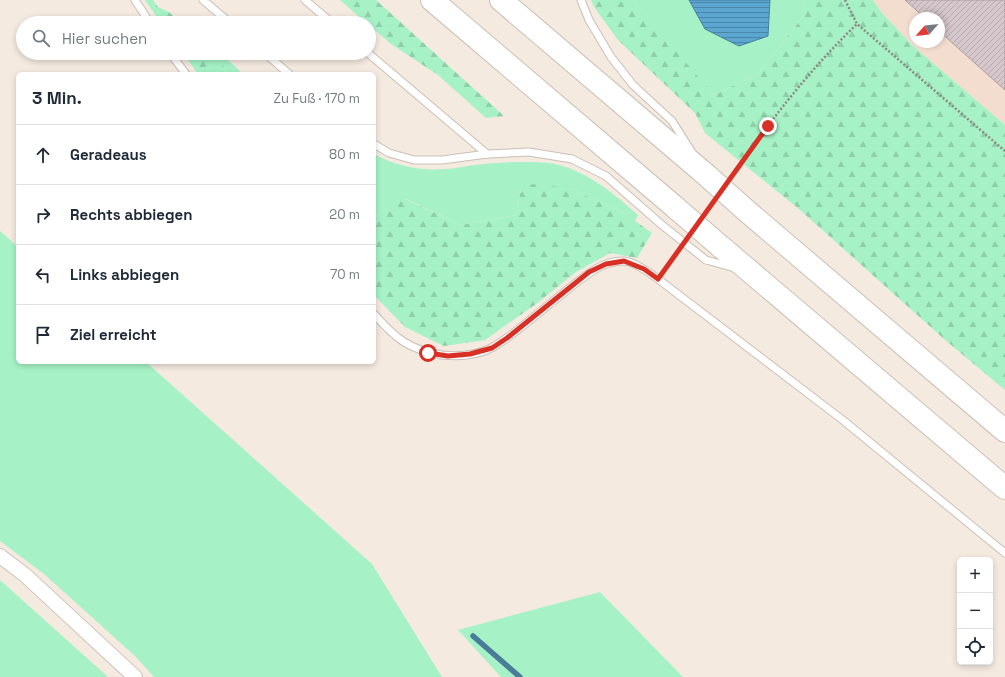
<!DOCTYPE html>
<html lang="de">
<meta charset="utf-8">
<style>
body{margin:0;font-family:"Space Grotesk",sans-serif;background:#f2f2f3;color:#1f2937}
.controls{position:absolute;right:12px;bottom:12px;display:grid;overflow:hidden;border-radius:6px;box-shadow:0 2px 6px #0003}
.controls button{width:36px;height:36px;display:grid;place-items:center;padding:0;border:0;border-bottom:1px solid #e0e1e3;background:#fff;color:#1f2937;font:20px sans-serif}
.compass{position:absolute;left:909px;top:12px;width:36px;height:36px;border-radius:50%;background:#fff;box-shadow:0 2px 6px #0003;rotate:243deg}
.stop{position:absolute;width:12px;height:12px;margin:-9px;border:3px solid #d93025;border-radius:50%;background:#fff}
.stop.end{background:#d93025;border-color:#fff;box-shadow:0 1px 4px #0008}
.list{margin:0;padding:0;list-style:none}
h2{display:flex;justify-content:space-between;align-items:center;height:52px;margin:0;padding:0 16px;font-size:17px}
h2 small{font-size:13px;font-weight:400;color:#747a83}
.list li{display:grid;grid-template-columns:26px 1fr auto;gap:12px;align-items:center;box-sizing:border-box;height:60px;padding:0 16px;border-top:1px solid #e0e1e3}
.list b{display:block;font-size:15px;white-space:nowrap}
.list em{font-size:13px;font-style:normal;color:#747a83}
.icon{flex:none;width:22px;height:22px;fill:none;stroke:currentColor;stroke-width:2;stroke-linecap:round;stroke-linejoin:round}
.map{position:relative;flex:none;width:1005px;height:677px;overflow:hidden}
.search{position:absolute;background:#fff;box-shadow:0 2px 6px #0003;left:16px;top:16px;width:360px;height:44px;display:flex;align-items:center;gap:10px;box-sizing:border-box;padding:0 14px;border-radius:22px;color:#747a83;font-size:15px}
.panel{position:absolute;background:#fff;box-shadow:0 2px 6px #0003;left:16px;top:72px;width:360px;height:292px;border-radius:6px}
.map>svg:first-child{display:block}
.industrial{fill:#f2ddcf;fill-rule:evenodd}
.grass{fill:#a6f2c6}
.forest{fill:url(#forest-firs)}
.water{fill:url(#water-rules);stroke:#497c99}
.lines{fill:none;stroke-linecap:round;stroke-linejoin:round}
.stream{stroke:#497c99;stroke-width:5.5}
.building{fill:url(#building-hatch);stroke:#aa9ca1}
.service-casing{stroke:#cac0b6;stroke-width:9}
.minor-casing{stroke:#cac0b6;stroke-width:16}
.motorway-casing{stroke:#cac0b6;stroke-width:24}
.path{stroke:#8f8881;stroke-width:2.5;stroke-dasharray:2 2;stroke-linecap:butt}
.service{stroke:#fff;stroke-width:7}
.minor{stroke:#fff;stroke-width:14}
.motorway{stroke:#fff;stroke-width:22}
.service-bridge-casing{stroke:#cac0b6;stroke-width:9;stroke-linecap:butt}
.motorway-bridge-casing{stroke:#cac0b6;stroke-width:24;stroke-linecap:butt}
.service-bridge{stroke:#fff;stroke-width:7}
.motorway-bridge{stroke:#fff;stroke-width:22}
.route{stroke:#d93025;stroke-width:5}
</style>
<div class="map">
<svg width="1005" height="677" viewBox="0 0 1005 677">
<defs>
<pattern id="forest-firs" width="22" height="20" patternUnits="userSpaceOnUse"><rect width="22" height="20" fill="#a6f2c6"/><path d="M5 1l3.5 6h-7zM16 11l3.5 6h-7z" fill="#8ecfa9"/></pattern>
<pattern id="water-rules" width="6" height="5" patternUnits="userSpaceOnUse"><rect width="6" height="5" fill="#5ca6d2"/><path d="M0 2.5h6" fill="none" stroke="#4b86a9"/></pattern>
<pattern id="building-hatch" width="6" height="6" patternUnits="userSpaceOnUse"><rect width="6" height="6" fill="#d5c7cc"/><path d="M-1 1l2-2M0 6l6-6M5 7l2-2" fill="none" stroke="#b6aaae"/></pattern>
</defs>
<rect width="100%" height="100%" fill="#f4eae0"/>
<!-- industrial -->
<path class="industrial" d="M873 0H1005V125L913 46 882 13ZM915 18H939V42H915Z"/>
<!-- grass -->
<g class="grass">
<polygon points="634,0 689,0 705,29 768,36 770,0 802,0 806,13 758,74 714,95 666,41"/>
<polygon points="210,53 220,53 240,71 238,74 226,74 224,67"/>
<path d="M374 154C395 166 421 171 444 169 452 169 460 167 468 166 487 163 505 162 523 162 535 162 548 162 559 165 591 174 614 194 638 215L635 221 624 213 569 188 521 189 516 215 461 225 406 199 374 217Z"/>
<polygon points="0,231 18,247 18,362 146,362 372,564 442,677 154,677 135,656 44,574 0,541"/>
<polygon points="0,580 108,677 0,677"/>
<polygon points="600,592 683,677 501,677 458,630"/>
</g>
<!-- forest -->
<g class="forest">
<polygon points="145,0 153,0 158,7 169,12 181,23 161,23"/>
<polygon points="340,0 376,0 504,116 486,118 438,75 391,44 369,25 369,23 366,23"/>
<polygon points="591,0 634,0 667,41 714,95 758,74 806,13 802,0 873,0 882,13 913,46 1005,125 1005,390 944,339 799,209 705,133 695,113 618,40 594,7"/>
<polygon points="183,53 210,53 224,67 226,74 198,74"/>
<polygon points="533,184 569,188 624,213 652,233 637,258 610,253 576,272 536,304 485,340 444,346 405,327 374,295 374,217 405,199 461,225 516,215 521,189"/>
</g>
<!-- water -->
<polygon class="water" points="689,0 770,0 768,36 739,46 705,29"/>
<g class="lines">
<!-- stream -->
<polyline class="stream" points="473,636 520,677"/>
</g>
<!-- building -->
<polygon class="building" points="905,0 1005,0 1005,90 939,31 939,18 925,18"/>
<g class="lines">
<defs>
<g id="service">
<polyline points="135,0 150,23"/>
<polyline points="203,0 230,23"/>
<polyline points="305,0 332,23"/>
<polyline points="581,0 589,20 611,57 633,85 672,121 691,151"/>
<polyline points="170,53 186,74"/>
<polyline points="265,53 289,74"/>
<polyline points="368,53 487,154"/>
<polyline points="374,144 389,153 414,160 442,160 487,154 529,152 572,159 606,176 662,225"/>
<polyline points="706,260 735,268"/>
<path d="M374 314C395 338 409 350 442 355 458 357 479 355 493 347 504 341 515 332 525 324 541 311 556 299 572 286 587 274 603 261 623 261 634 261 650 273 658 279L844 421 1005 553"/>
</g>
<polyline id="minor" points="0,556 25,575 135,677"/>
<g id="motorway">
<polyline points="432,0 676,208"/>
<polyline points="501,0 704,173"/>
<polyline points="749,213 1005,431"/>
<polyline points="720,246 1005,488"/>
</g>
</defs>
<!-- service casing -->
<use href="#service" class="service-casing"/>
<!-- minor casing -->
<use href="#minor" class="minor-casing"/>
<!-- motorway casing -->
<use href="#motorway" class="motorway-casing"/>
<!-- path -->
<g class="path">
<polyline points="845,0 857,24 1005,151"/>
<path d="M733 174C770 121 811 68 857 24"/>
<polyline points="665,270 678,252"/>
</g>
<!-- service -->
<use href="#service" class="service"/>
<!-- minor -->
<use href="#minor" class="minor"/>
<!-- motorway -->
<use href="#motorway" class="motorway"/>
<defs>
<polyline id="service-bridge" points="662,225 706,260"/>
<g id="motorway-bridge">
<polyline points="704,173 749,213"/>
<polyline points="676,208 720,246"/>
</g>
</defs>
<!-- service-bridge casing -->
<use href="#service-bridge" class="service-bridge-casing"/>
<!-- motorway-bridge casing -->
<use href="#motorway-bridge" class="motorway-bridge-casing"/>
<!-- service-bridge -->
<use href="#service-bridge" class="service-bridge"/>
<!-- motorway-bridge -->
<use href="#motorway-bridge" class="motorway-bridge"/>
</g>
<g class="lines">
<!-- route -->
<polyline class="route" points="428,353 448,356 470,354 492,348 507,338 589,272 606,264 624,261 644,269 658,279 768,126"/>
</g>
</svg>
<div class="controls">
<button>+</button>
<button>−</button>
<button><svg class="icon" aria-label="locate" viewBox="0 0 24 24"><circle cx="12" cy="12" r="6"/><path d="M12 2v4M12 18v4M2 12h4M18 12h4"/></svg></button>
</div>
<svg class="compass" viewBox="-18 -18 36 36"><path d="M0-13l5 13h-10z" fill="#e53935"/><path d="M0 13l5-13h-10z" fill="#747a83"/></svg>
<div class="stop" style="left:428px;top:353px"></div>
<div class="stop end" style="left:768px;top:126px"></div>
<div class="search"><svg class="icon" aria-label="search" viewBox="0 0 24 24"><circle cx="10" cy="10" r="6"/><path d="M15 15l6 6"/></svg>Hier suchen</div>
<section class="panel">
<h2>3 Min.<small>Zu Fuß · 170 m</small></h2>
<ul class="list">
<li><svg class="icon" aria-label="ahead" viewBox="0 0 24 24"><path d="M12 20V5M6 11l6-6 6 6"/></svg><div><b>Geradeaus</b></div><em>80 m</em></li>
<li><svg class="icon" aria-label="right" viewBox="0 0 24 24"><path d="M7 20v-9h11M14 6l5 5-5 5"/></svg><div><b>Rechts abbiegen</b></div><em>20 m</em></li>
<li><svg class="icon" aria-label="left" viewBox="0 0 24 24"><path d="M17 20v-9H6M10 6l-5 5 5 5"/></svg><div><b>Links abbiegen</b></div><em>70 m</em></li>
<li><svg class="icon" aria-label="arrive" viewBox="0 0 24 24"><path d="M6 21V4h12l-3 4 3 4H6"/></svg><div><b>Ziel erreicht</b></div></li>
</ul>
</section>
</div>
